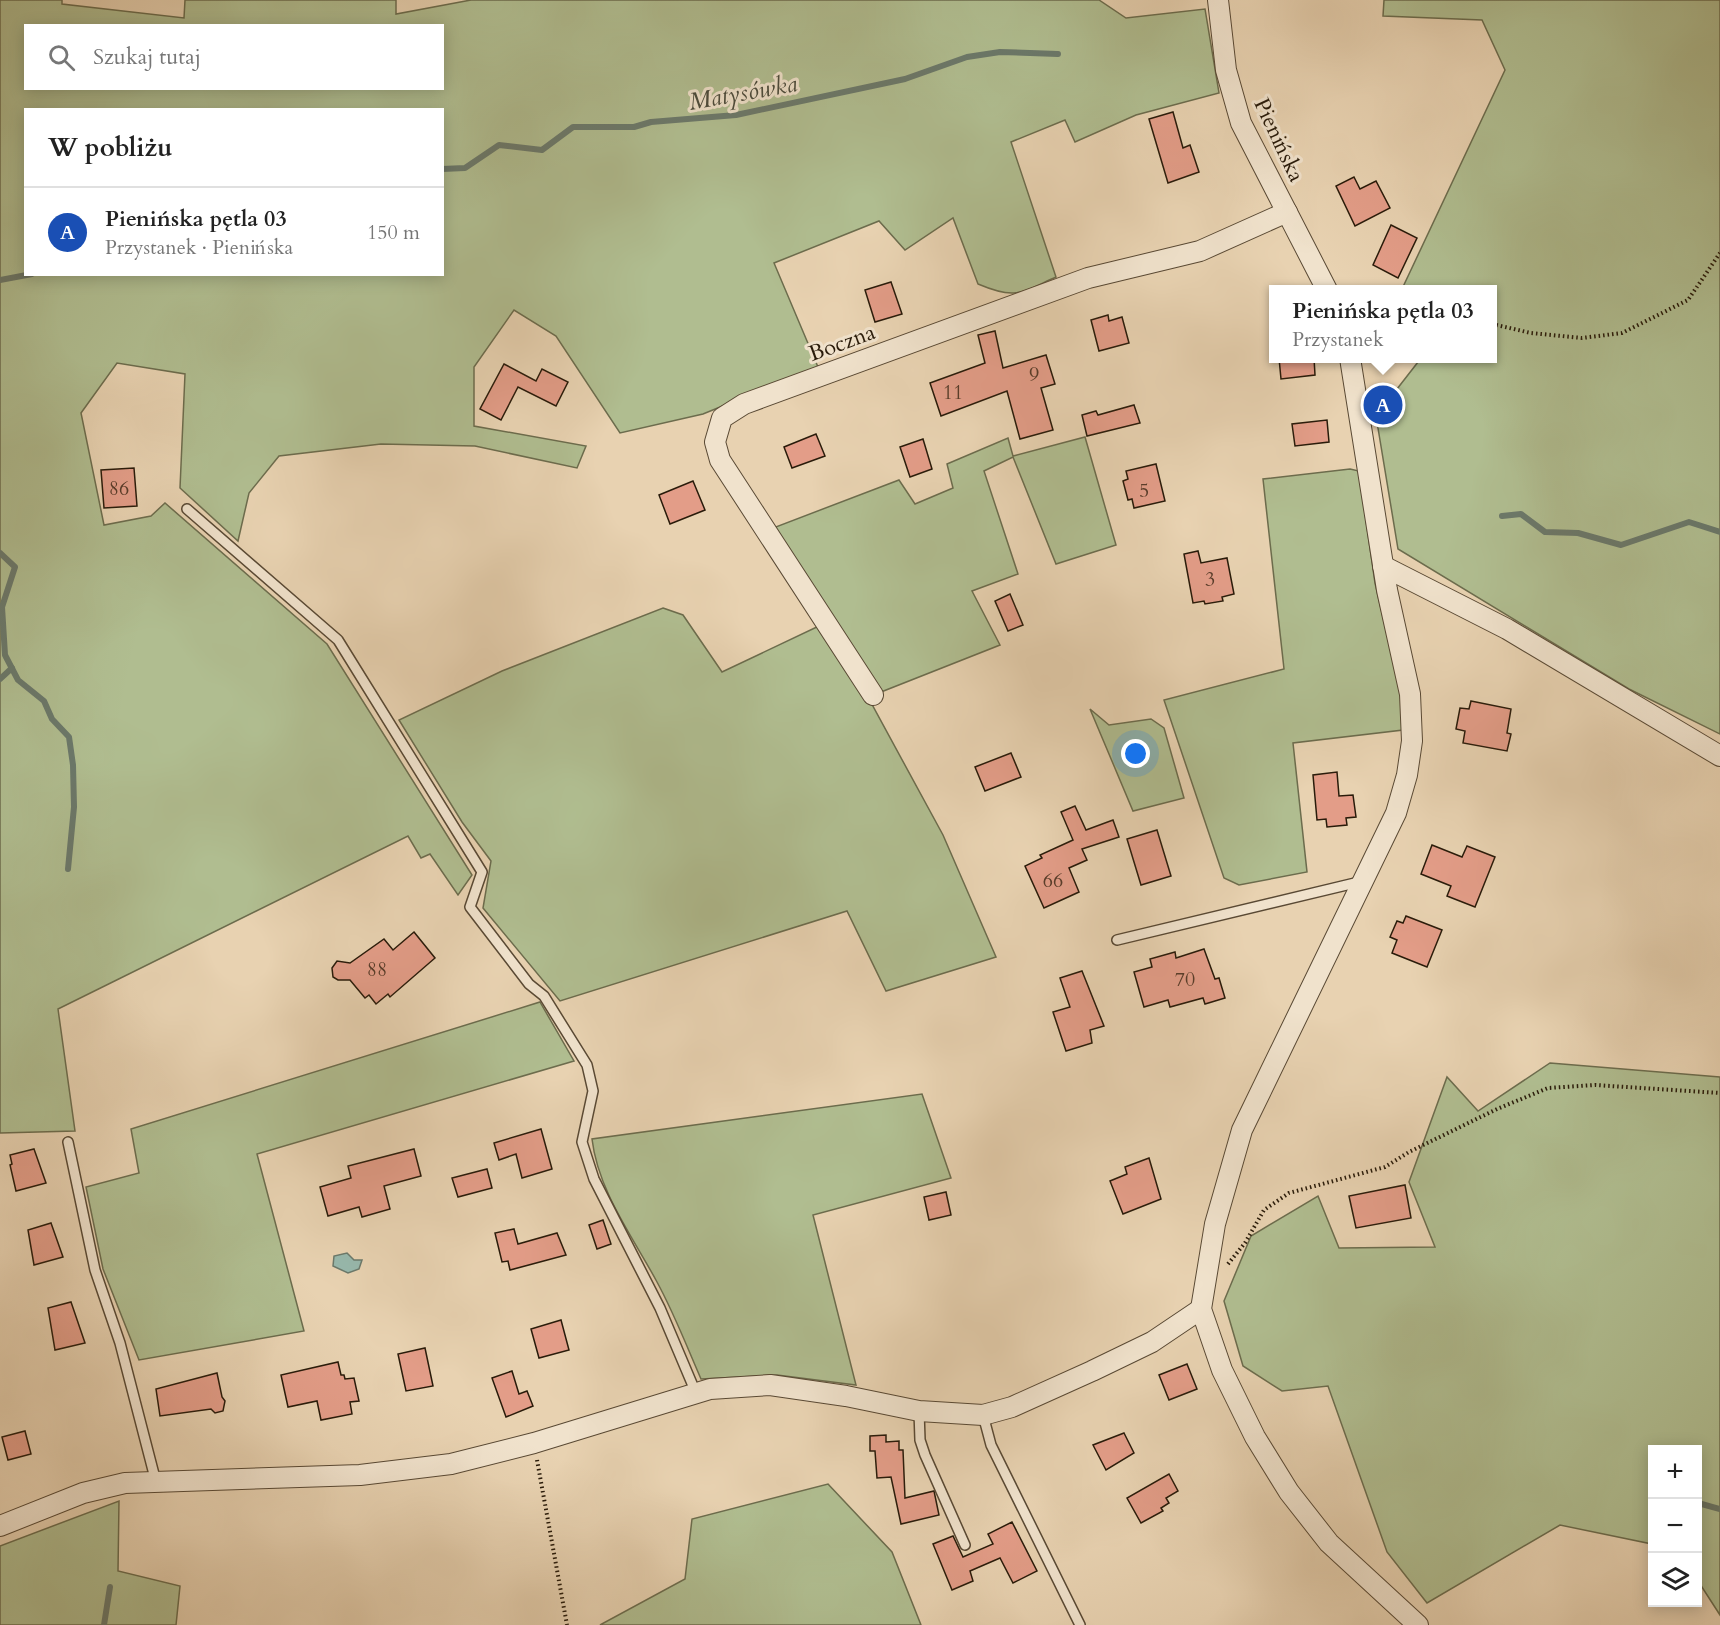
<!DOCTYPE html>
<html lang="pl">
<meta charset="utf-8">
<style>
body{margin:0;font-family:Cardo,serif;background:#f2f2f2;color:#222}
.controls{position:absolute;right:18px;bottom:18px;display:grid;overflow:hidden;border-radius:0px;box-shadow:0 3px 15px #0003}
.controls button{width:54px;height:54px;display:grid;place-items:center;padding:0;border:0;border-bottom:2px solid #e0e0e0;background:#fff;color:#222;font:30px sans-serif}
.you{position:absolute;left:1136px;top:754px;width:21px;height:21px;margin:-15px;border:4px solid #fff;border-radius:50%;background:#1a73e8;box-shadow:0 0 0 9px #1a73e833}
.badge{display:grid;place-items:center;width:39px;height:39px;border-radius:50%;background:#2563eb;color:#fff;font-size:20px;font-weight:700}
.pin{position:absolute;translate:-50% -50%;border:3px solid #fff;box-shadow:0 2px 6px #0006}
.popup{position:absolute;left:1269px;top:285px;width:228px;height:78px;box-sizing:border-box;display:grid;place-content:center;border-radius:0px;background:#fff;filter:drop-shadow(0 2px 4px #0005);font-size:20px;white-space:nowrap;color:#767676}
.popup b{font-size:22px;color:#222}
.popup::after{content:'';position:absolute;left:50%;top:100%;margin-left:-12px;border:12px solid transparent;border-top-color:#fff}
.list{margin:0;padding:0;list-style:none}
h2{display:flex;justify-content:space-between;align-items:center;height:78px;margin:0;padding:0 24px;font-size:26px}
h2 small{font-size:20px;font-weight:400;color:#767676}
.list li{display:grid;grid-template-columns:39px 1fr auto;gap:18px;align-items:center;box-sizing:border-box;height:90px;padding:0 24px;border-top:2px solid #e0e0e0}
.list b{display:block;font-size:22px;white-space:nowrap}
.list p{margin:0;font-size:20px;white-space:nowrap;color:#767676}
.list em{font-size:20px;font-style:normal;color:#767676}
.icon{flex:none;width:33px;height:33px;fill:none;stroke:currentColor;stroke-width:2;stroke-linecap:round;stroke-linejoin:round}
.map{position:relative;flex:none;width:1720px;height:1625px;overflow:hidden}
.search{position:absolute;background:#fff;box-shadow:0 3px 15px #0003;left:24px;top:24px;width:420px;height:66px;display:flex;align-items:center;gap:15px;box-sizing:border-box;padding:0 21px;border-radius:0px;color:#767676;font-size:22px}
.panel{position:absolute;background:#fff;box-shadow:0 3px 15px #0003;left:24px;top:108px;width:420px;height:168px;border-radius:0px}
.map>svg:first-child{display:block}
.green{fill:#b0bd90;stroke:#6c6c4d;stroke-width:1.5;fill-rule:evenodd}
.water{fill:#97b8ac;stroke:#6b796b;stroke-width:1.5}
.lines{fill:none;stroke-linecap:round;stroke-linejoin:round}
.stream{stroke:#6b796b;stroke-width:6}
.building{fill:#e39d88;stroke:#291b0a;stroke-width:1.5}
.service-casing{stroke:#594934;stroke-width:12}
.minor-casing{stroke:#594934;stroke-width:22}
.path{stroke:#291b0a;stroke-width:4;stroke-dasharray:1.5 3;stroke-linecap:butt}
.service{stroke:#f0e2cc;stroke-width:9}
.minor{stroke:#f0e2cc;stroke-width:20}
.labels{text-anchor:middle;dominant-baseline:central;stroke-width:6;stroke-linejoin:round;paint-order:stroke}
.number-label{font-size:20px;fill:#583c2a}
.street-label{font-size:22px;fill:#291b0a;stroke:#f0e2cc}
.water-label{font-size:24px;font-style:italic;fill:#4a4a3b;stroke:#f0e2cc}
</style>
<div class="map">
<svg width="1720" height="1625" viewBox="0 0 1720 1625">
<rect width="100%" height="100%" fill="#e8d2b1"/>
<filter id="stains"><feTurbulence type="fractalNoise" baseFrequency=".00333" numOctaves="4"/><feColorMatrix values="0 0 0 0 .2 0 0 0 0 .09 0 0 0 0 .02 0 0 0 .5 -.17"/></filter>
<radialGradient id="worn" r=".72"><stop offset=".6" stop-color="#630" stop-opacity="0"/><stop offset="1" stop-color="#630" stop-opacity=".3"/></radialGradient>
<!-- green -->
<g class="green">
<path d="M0 0H62V4L184 18 185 0H396V14L471 0H1099L1126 18 1205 9 1219 93 1136 115 1075 142 1065 120 1011 142 1056 277C1020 293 1016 300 978 284L953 218 905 250 879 221 774 263 818 367 703 414 620 433 556 336 514 310 474 367V426L586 446 577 468 475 446 381 444 279 456 249 493 238 541 180 488 185 374 117 363 81 413 104 525 151 516 165 503 327 644 472 875 458 895 430 854 421 858 408 836 58 1009 75 1131 0 1133ZM26 26H442V88H26ZM26 110H442V274H26Z"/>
<polygon points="1384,0 1720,0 1720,734 1629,689 1398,549 1376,416 1418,362 1417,359 1492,358 1492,290 1402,289 1505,70 1482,20 1383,16"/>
<polygon points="1085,437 1116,545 1056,564 1013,457 984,471 1018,574 972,591 1000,645 881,692 773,528 899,480 915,504 953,488 947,464 1008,438 1013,456"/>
<polygon points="1350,469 1359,471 1375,583 1403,703 1403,730 1293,743 1307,872 1239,885 1224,878 1164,700 1284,669 1263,479"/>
<polygon points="663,608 683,615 722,672 821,625 869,699 943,835 996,957 886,991 847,911 560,1001 483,908 491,861 462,822 399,720 502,671"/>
<polygon points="1090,709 1109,725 1151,719 1164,728 1184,798 1133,811"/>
<polygon points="540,1002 574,1061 257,1154 304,1331 139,1360 103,1269 86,1187 139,1173 131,1129"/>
<polygon points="1550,1063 1720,1077 1720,1615 1698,1581 1698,1450 1652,1450 1652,1544 1560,1525 1427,1603 1387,1552 1328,1386 1282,1391 1243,1366 1224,1301 1251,1236 1318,1196 1339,1248 1435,1247 1409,1182 1447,1077 1478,1111"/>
<path d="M922 1094 951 1178 813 1215 856 1385 777 1375 701 1379C687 1347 674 1313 657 1282 633 1237 598 1191 592 1139Z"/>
<polygon points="828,1484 892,1552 921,1625 600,1625 685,1579 692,1519"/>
<polygon points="119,1501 118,1571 180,1586 176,1625 0,1625 0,1546"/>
</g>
<!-- water -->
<polygon class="water" points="347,1253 354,1260 362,1260 359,1269 348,1273 333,1266 334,1256"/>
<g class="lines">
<!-- stream -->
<g class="stream">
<polyline points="442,169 465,168 499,145 542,150 573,127 634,127 651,122 736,115 905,79 967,57 1000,52 1058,54"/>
<polyline points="0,280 32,274"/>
<polyline points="1502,516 1521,514 1545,532 1578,533 1621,545 1689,522 1720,532"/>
<polyline points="0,553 15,567 2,607 5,655 18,680 44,701 52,719 69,737 73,765 74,807 68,869"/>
<polyline points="0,679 12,668"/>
<polyline points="1698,1503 1720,1509"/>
<polyline points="104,1625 110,1587"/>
</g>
</g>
<!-- building -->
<g class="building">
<polygon points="1173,112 1183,148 1190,145 1199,172 1168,183 1149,119"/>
<polygon points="1354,177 1360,189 1376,181 1390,208 1355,226 1336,186"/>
<polygon points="1391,225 1417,238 1398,278 1373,265"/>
<polygon points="891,282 902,314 875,322 865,290"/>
<polygon points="1108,315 1109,321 1122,317 1129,343 1099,351 1091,320"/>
<polygon points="995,331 1003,368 1046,355 1055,384 1041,388 1053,430 1020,439 1007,391 941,416 930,383 985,363 978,335"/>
<polygon points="1279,358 1314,358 1315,375 1281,379"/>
<polygon points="504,364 536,381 542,369 568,382 556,406 518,387 501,420 480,409"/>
<polygon points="1134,405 1140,423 1087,436 1082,415 1096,411 1098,415"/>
<polygon points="1327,420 1329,442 1295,446 1292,424"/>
<polygon points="816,434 825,456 792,468 784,447"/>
<polygon points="923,439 932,469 910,477 900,447"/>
<polygon points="1156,464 1165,501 1134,508 1132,499 1128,500 1123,481 1128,479 1126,471"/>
<polygon points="134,468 137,506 104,508 101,470"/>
<polygon points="693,481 705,510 670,524 659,495"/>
<polygon points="1198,551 1201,563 1227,558 1234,594 1222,597 1223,601 1205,604 1204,601 1193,603 1184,554"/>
<polygon points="1010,594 1023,625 1008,631 995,601"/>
<polygon points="1471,701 1511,709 1507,733 1511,734 1507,751 1463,743 1465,731 1456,729 1460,708 1469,709"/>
<polygon points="1011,753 1021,777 985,791 975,767"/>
<polygon points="1337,772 1339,796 1353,795 1356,817 1346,818 1347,825 1327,827 1326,819 1317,820 1313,775"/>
<polygon points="1075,806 1086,830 1113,820 1119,837 1082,849 1087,860 1069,868 1079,892 1044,908 1025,866 1042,858 1040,855 1073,840 1061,812"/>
<polygon points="1157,830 1171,876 1141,885 1127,839"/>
<polygon points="1432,845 1462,857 1467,846 1495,857 1475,907 1447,896 1451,886 1421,874"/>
<polygon points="1406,916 1442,930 1427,967 1392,953 1397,940 1390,937 1397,921 1403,923"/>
<polygon points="414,932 435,958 390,997 388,994 376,1004 369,995 365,998 350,980 338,980 333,977 332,968 337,961 350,963 384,939 393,950"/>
<polygon points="1204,949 1215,979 1219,978 1225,998 1205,1004 1203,998 1170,1007 1168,1000 1144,1007 1134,972 1152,967 1150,959 1175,952 1176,958"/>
<polygon points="1082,971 1104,1026 1090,1030 1092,1043 1066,1051 1053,1012 1070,1007 1060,978"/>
<polygon points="541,1129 552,1169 522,1178 516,1154 499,1160 494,1143"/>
<polygon points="34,1149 46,1183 16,1191 10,1165 12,1164 10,1155"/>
<polygon points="414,1149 421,1176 384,1186 390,1209 362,1217 359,1207 328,1216 320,1187 351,1178 348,1166"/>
<polygon points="1149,1158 1161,1199 1123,1214 1110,1181 1127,1174 1125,1167"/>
<polygon points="487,1169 492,1188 458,1197 452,1178"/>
<polygon points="1405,1185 1411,1218 1356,1228 1349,1196"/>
<polygon points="946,1192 951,1215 929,1220 924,1197"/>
<polygon points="603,1220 611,1244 597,1249 589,1225"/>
<polygon points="51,1223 63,1257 34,1265 28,1230"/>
<polygon points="514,1229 518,1244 557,1233 566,1255 510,1270 508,1261 502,1262 495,1233"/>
<polygon points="71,1302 85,1343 55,1350 48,1308"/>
<polygon points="561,1320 569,1350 539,1358 531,1329"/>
<polygon points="425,1348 433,1386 406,1391 398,1354"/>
<polygon points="338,1362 341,1375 344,1375 345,1379 354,1378 359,1401 350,1402 352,1414 321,1420 317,1401 288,1407 281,1375"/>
<polygon points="1187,1364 1197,1389 1169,1400 1159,1375"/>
<polygon points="512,1371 519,1394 527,1391 533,1406 506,1417 492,1378"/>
<polygon points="217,1373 222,1397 225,1401 223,1411 215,1413 211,1409 160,1416 156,1389"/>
<polygon points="25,1431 31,1454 8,1460 2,1437"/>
<polygon points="1124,1433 1134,1453 1106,1470 1093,1445"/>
<polygon points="886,1435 886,1442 899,1441 899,1450 903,1450 905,1498 934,1491 939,1515 901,1524 891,1477 877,1478 875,1451 870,1451 870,1436"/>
<polygon points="1169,1474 1178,1491 1166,1498 1169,1503 1161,1508 1163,1511 1141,1523 1127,1498"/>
<polygon points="1012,1522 1037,1571 1013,1583 1000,1558 970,1571 973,1581 952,1590 933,1544 953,1536 963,1557 993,1544 988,1534"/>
</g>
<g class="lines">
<defs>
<g id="service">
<polyline points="187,509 338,640 482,872 470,907 529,984 544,996 587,1065 593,1091 582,1142 594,1179 660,1308 696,1393"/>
<polyline points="1117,940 1355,883 1362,884"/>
<polyline points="68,1142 95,1270 120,1343 156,1482"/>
<polyline points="919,1411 920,1440 925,1455 965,1545"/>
<polyline points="983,1415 991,1445 1080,1625"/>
</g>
<g id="minor">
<polyline points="1218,0 1226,70 1241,123 1327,290"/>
<polyline points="1350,358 1387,590 1410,694 1412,741 1407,775 1396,813 1242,1130 1215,1224 1201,1309 1222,1370 1255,1437 1289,1492 1329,1543 1418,1625"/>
<polyline points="1383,566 1507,629 1720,756"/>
<polyline points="873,695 720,460 715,442 722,418 744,404 1088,278 1200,251 1287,212"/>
<polyline points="0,1526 83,1493 125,1483 360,1475 451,1464 534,1443 710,1389 770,1385 846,1396 919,1411 983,1415 1012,1407 1092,1371 1152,1342 1201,1309"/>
</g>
</defs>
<!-- service casing -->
<use href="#service" class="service-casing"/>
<!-- minor casing -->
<use href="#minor" class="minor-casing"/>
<!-- path -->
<g class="path">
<polyline points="1492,324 1531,333 1582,338 1622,333 1688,300 1720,253"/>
<polyline points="1228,1264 1245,1243 1264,1210 1289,1193 1385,1167 1409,1152 1497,1109 1548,1088 1595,1085 1720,1093"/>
<polyline points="537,1460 567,1625"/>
</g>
<!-- service -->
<use href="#service" class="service"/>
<!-- minor -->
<use href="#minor" class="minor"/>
</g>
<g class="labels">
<!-- number labels -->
<g class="number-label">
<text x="1034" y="374">9</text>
<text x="953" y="392">11</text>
<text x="119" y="488">86</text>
<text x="1144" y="490">5</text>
<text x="1210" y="579">3</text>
<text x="1053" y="880">66</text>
<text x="377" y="969">88</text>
<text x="1185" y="979">70</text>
</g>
<!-- street labels -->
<g class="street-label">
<text transform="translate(1279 140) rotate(65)">Pienińska</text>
<text transform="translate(842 343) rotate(-20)">Boczna</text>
</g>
<!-- water labels -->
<g class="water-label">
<text transform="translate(743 93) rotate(-10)">Matysówka</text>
</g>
</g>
<rect width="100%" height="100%" filter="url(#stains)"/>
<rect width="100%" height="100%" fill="url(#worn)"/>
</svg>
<div class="controls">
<button>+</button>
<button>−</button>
<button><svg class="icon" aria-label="layers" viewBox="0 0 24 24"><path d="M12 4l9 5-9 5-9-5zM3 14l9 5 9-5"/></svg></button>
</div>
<div class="you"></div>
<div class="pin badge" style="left:1383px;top:405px;background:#1a4fb4">A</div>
<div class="popup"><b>Pienińska pętla 03</b>Przystanek</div>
<div class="search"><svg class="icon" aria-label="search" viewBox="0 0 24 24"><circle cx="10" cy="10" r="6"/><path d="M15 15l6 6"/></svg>Szukaj tutaj</div>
<section class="panel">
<h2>W pobliżu<small></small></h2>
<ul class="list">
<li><span class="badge" style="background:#1a4fb4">A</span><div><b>Pienińska pętla 03</b><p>Przystanek · Pienińska</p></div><em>150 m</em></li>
</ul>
</section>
</div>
